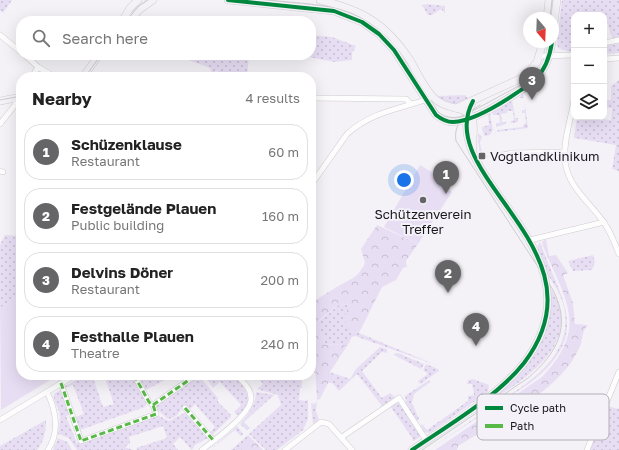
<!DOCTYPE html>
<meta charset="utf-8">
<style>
body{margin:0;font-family:"Golos Text",sans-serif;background:#f6f6f6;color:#222}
.controls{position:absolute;right:12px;top:12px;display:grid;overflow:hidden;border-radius:8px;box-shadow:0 4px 16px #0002}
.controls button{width:36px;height:36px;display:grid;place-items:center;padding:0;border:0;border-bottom:1px solid #e0e0e0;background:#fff;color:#222;font:20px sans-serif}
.compass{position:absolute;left:523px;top:12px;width:36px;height:36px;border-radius:50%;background:#fff;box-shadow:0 4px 16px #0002;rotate:161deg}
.you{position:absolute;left:404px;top:180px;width:14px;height:14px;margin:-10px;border:3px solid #fff;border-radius:50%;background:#1a73e8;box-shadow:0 0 0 6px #1a73e833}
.badge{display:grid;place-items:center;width:26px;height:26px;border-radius:50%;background:#656467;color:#fff;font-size:13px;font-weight:700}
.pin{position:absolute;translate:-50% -33px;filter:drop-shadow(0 1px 2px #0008)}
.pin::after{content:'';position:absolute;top:21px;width:14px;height:12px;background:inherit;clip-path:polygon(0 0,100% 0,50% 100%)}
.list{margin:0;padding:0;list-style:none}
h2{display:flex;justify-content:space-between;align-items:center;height:52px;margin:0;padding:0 16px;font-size:17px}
h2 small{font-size:13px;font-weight:400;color:#767676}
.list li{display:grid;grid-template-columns:26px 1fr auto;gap:12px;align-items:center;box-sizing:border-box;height:56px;margin:0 8px 8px;padding:0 8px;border:1px solid #e0e0e0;border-radius:16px}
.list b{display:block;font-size:15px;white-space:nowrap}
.list p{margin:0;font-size:13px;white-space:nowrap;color:#767676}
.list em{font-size:13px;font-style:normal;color:#767676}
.icon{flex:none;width:22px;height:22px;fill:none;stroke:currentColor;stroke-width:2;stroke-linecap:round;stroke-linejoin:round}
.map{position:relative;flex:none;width:619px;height:450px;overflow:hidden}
.search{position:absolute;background:#fff;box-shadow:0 4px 16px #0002;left:16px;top:16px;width:300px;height:44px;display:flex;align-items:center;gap:10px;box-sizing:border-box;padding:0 14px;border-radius:16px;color:#767676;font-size:15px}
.panel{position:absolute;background:#fff;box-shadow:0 4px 16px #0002;left:16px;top:72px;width:300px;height:308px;border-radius:16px}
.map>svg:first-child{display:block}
.green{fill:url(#green-dots)}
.forest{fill:url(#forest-crowns)}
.pitch{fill:#e8def4}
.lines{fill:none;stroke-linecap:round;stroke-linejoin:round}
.street-casing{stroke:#cecdd0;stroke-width:6}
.secondary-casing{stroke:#cecdd0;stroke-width:8}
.street{stroke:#fdfdfe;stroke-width:5}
.secondary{stroke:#f5f2f7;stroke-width:7}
.tram{stroke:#cccccd;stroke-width:1}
.quiet{stroke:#58b947;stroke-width:3;stroke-dasharray:6 3;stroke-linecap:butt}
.cycleway-casing{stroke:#f4f1f8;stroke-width:6}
.cycleway{stroke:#00873e;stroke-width:4}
.poi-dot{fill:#656467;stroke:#f4f1f8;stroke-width:1.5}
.labels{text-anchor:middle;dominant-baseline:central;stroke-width:4;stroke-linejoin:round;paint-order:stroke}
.poi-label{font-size:13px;fill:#181719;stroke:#f4f1f8;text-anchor:start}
.key{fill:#f4f1f8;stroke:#b2b0b5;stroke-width:1}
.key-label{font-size:11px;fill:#181719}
</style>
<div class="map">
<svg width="619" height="450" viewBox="0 0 619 450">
<defs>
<pattern id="green-dots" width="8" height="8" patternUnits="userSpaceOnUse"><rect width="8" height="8" fill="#e8def4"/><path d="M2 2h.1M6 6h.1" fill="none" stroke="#c6bed1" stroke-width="1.8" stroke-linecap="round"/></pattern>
<pattern id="forest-crowns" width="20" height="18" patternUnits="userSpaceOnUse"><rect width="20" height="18" fill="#e8def4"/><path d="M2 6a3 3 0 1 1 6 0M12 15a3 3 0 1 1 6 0" fill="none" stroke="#c6bed1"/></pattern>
</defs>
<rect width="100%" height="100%" fill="#f4f2f7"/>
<!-- green -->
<g class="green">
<polygon points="0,0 12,0 3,13 0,10"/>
<polygon points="562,0 619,0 619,37 612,38 607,22 604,23 604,15 574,15 574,51 570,52 558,48 557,42"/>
<polygon points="428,4 445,6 445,13 441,9 432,15 428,15 422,5"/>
<polygon points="311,32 311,35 332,37 356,46 352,53 352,60 334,62 299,55 311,55"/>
<polygon points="619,43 619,53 604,54 604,45"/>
<polygon points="175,55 249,55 247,77 235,77 216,71 212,73 210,68"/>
<polygon points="619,80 619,171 612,169 616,145 574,138 577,117 611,120 612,108 604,107 604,100 611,100 611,86"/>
<polygon points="523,92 528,128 497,132 491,141 498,130 523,127 523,125 526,123 525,113 522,113 522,110 525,110 524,98 519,98"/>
<path d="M465 95 471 101C456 107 449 105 436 96Z"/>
<polygon points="516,97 512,99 515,118 518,118 518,122 511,123 511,121 514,120 513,111 507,111 507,113 501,114 502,122 506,122 506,124 496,127 496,123 500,123 499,115 493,115 492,112"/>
<polygon points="490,113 493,130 490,135 484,136 482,127 489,125 488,115"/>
<polygon points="478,134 482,136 480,143 483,156 489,156 482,160 479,149"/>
<polygon points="5,235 21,236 21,295 0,308 0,245"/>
<path d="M540 242C561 301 593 334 530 383L428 450C448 437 467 423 487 410 520 388 571 361 565 314 564 299 556 288 548 275 544 267 540 255 537 247Z"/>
<polygon points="593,255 595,262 592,270 573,271 568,261"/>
<path d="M549 286C587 339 529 378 488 402 531 368 551 342 549 286Z"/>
<polygon points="340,304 349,305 349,332 359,333 436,365 355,336 352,337 347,346 341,344 325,345 318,322"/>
<polygon points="311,320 315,373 311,373"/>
<polygon points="380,347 387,349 387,353 382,352 362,371 382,398 390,393 395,397 383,407 357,374 339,391 332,383 336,374 350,379 356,369"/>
<polygon points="396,353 398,353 424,364 421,369 394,355"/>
<polygon points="426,364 438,369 439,371 420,384 418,381 428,374 423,370"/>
<polygon points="85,375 92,375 103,407 114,404 104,375 132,375 147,402 145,407 80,430 75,417 84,414 73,385 65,388 65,386"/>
<polygon points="146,375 174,375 146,390 140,379"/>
<path d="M204 375H233C245 386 259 406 237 415L234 412 241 405 220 382 213 388Z"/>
<polygon points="256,375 301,375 302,388 300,388 299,400 306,401 308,399 308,419 303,430 277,450 266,450 249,434 281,405 278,395 257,389 263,384"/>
<path d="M199 376 218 398V402L231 415V417L213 434 214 436 213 437 209 433 215 427 195 404 189 410 184 405C180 411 178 418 168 419L156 409 157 404Z"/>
<polygon points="473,379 489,385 488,392 431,432 428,433 424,432 421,425 422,424 427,430 468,401 468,396 474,395 472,384 467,384 468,380"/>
<polygon points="429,380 430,382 414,394 412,403 419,419 417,421 404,402 406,401 405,396"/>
<path d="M62 389 71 414 66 416 77 443 157 415 169 421 186 412 208 438 195 445 192 450 180 437 173 444 178 450H137L136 448 167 438 163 426 129 437 130 443 125 447 133 450H77L69 438 58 434C59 427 61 418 59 411 57 407 53 400 54 394Z"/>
<path d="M256 392 274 395 244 422 250 428 254 426 247 430 240 424C249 413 255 407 256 392Z"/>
<polygon points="317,400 316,411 319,420 313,425 311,403 315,404"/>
<polygon points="394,403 400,404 421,436 414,441 412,440 413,439 390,406"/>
<polygon points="607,406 619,409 619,450 589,450"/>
<path d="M46 420C46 432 44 441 37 450H0V446Z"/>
<polygon points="237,426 243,434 241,436 235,430 210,450"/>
<polygon points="248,435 262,449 253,440 246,444 243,450 231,450"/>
<polygon points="58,438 67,442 72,450 53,450"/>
</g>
<!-- forest -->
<g class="forest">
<path d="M377 225 418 244 406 261 407 267 403 268 396 280 382 287 359 333 349 332 344 318 349 305 340 304 318 321 325 345 341 344 347 346 330 372 336 374 332 383H328L320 399 317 400 311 303C319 298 327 293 335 288 349 279 357 280 365 263L361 249Z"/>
<path d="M546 239 549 256 556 255 568 273 563 275 573 303 575 324 588 325C582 331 583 337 581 344 578 352 572 362 567 368 538 402 495 423 458 446L457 450H435L542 377C590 326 565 300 543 246L542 242Z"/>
<polygon points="249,440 253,440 263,450 241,450"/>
</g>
<!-- pitch -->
<g class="pitch">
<polygon points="420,165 446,181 449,190 452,192 418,244 384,227"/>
<polygon points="21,295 21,375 58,375 1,410 0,308"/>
</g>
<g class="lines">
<defs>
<g id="street">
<polyline points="0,35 21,52"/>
<polyline points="604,43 619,40"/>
<polyline points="25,55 38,67 32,77"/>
<polyline points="540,56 574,55"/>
<polyline points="604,59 619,58"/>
<polyline points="38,67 55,77"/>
<polyline points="311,98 406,99 411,104"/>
<path d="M574 100C571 119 563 141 565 160 567 187 591 203 605 224 611 233 615 244 619 254"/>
<polyline points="0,124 15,105 18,98"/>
<polyline points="494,157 512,153 565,152"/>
<polyline points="0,171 3,172"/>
<path d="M311 185 347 134C371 112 399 109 428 99"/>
<polyline points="530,240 604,222"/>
<polyline points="134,375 149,402 153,405"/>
<polyline points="61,383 81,441 156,414 153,405"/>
<path d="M47 392C56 410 60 432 48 450"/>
<polyline points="153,405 196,375"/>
<polyline points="185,408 213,440"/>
<polyline points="0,420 75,375"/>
<polyline points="342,437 399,398 426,440"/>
<path d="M202 450C214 440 252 414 251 398 251 388 242 381 236 375"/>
<polyline points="285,450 321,422 329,424 352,450"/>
<polyline points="587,450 619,372"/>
</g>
<g id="secondary">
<path d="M228 0 334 11 362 22 379 34 394 50 436 115C441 119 446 122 453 122 477 121 516 94 535 80 545 70 550 56 552 42"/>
<path d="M320 0C362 10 386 23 410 60 417 72 423 86 433 97 445 110 463 106 470 115 476 122 472 139 473 148"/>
<polyline points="547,18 549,0"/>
<polyline points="122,21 130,8 138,0"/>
<polyline points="129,21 139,10 153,0"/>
<polyline points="553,30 557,0"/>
<polyline points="83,77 99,55"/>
<polyline points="0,101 21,97"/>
<polyline points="456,108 524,77 537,62 543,42"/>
<path d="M412 450C447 426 497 397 524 363 610 250 431 177 473 101"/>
</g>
</defs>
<!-- street casing -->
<use href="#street" class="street-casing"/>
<!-- secondary casing -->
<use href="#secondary" class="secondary-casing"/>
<!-- street -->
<use href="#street" class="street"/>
<!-- secondary -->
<use href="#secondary" class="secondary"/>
<!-- tram -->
<g class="tram">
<path d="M269 0C293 3 318 3 342 10 391 24 410 74 438 112 447 119 457 119 467 114L535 77 546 61 549 42"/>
<polyline points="550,18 552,0"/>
<polyline points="126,21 139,6 148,0"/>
<polyline points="85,77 101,55"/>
<polyline points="0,100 21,96"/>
<path d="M422 450 528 378C557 353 572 327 553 290L456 141C453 123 466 114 480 105"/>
</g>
<!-- quiet -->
<g class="quiet">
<polyline points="311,182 312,183"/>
<polyline points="134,375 149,402 153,405"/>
<polyline points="61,383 81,441 156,414 153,405"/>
<polyline points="153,405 196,375"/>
<polyline points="185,408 213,440"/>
</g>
<defs>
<g id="cycleway">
<path d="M228 0 334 11 362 22 379 34 394 50 436 115C441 119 446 122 453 122 477 121 516 94 535 80 545 70 550 56 552 42"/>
<path d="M412 450C447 426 497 397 524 363 610 250 431 177 473 101"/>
</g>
</defs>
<!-- cycleway casing -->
<use href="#cycleway" class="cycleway-casing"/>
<!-- cycleway -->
<use href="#cycleway" class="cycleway"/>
</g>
<!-- markers -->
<g class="poi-dot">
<rect x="478" y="152" width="8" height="8" rx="2"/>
<circle cx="423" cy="200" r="4"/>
</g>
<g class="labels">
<!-- poi labels -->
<g class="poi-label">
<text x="490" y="156">Vogtlandklinikum</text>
<text x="423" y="214" text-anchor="middle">Schützenverein<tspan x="423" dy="15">Treffer</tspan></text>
</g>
</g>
<!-- legend -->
<rect x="477" y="394" width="132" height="46" rx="6" class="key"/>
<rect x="485" y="406" width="18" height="4" fill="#00873e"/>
<rect x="485" y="424" width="18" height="4" fill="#58b947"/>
<g class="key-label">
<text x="510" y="412">Cycle path</text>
<text x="510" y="430">Path</text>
</g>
</svg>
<div class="controls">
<button>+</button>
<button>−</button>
<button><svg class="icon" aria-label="layers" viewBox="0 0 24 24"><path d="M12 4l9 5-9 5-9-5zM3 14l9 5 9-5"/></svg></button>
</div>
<svg class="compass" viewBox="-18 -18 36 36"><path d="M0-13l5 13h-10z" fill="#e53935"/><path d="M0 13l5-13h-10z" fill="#767676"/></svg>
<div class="you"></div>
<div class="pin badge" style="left:446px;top:194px">1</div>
<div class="pin badge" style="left:448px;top:293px">2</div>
<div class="pin badge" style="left:532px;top:100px">3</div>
<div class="pin badge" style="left:476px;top:346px">4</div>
<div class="search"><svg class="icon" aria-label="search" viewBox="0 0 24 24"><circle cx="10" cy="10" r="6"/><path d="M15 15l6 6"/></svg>Search here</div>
<section class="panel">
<h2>Nearby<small>4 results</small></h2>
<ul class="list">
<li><span class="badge">1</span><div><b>Schüzenklause</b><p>Restaurant</p></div><em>60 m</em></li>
<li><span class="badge">2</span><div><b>Festgelände Plauen</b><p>Public building</p></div><em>160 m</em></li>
<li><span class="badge">3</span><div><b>Delvins Döner</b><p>Restaurant</p></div><em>200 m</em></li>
<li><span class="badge">4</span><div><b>Festhalle Plauen</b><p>Theatre</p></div><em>240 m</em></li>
</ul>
</section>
</div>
